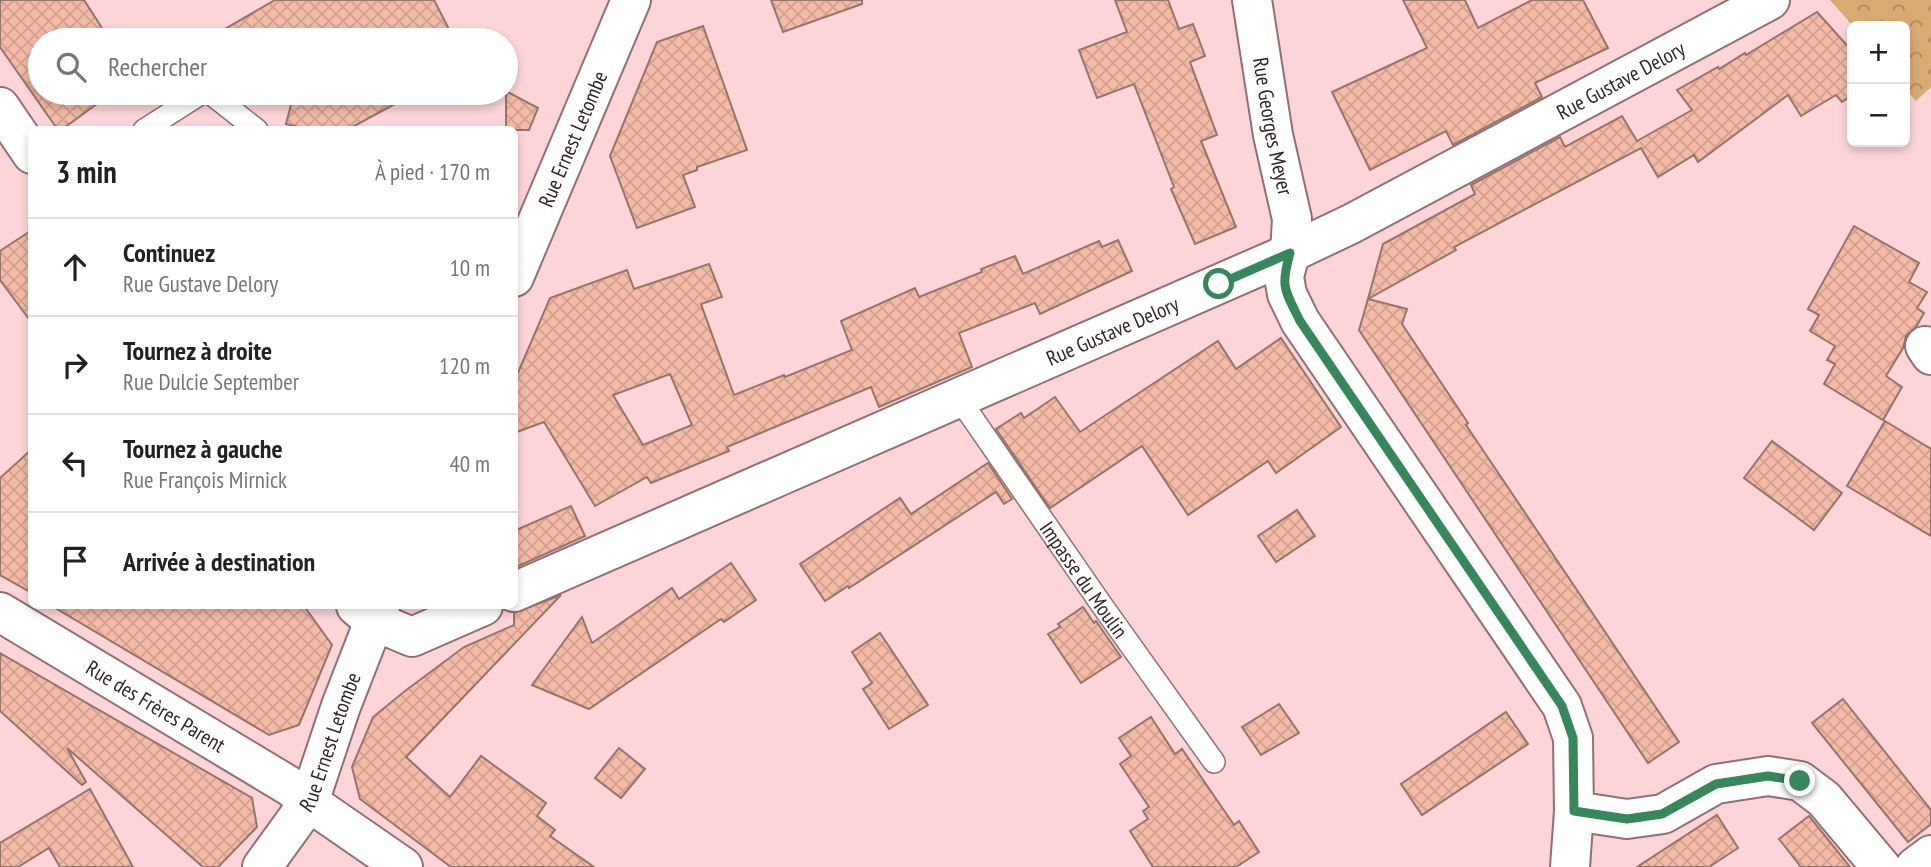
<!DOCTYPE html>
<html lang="fr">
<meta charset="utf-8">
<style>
body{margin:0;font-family:"PT Sans Narrow",sans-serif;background:#f6f6f6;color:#222}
.controls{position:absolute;right:21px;top:21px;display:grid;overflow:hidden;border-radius:10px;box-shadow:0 4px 10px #0003}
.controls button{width:63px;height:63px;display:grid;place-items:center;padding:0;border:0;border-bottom:2px solid #e0e0e0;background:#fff;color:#222;font:35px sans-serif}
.stop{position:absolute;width:21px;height:21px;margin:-16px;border:5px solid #36885a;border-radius:50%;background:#fff}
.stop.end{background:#36885a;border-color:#fff;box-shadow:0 2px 7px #0008}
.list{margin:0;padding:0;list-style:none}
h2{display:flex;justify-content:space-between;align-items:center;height:91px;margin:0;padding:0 28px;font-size:30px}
h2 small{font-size:23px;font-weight:400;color:#767676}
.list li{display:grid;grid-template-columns:46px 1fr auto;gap:21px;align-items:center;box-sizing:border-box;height:98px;padding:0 28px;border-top:2px solid #e0e0e0}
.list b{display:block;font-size:26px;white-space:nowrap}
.list p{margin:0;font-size:23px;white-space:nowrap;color:#767676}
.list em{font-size:23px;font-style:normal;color:#767676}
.icon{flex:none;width:38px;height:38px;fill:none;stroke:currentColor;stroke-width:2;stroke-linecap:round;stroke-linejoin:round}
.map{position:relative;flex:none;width:1931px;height:867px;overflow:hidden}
.search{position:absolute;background:#fff;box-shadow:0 4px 10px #0003;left:28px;top:28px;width:490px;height:77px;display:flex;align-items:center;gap:18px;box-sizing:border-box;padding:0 24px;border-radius:38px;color:#767676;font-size:26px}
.panel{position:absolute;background:#fff;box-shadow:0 4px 10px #0003;left:28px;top:126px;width:490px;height:483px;border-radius:10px}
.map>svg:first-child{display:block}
.forest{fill:url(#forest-crowns)}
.building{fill:url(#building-cross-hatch);stroke:#957569;stroke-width:2;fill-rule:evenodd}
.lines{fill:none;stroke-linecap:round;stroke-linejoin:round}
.lane-casing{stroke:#926f73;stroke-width:24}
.street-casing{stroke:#926f73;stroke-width:42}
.lane{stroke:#fff;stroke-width:21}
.street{stroke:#fff;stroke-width:38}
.route{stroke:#36885a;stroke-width:9}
.labels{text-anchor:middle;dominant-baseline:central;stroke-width:7;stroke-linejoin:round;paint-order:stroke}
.street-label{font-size:21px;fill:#332426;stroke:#fff}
</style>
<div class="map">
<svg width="1931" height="867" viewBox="0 0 1931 867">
<defs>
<pattern id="forest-crowns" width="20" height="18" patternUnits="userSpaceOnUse" patternTransform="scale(1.75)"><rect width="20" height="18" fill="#d9aa74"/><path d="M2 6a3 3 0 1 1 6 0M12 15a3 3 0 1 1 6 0" fill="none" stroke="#b18a5f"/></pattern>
<pattern id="building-cross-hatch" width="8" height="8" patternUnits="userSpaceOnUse" patternTransform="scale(1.75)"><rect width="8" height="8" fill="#f3baa5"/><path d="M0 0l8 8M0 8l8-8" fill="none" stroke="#d1a08e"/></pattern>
</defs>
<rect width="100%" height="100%" fill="#fdd5d8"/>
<!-- forest -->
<polygon class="forest" points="1830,0 1931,0 1931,87 1916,101 1905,88 1905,26 1853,26"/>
<!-- building -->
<g class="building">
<polygon points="0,0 84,0 104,31 107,29 114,40 40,40 40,93 112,93 61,130 58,130 0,47"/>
<polygon points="275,0 434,0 450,31 434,40 206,40"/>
<polygon points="771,0 862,0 862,4 783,32"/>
<polygon points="1115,0 1168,0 1179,29 1193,24 1205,56 1190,62 1217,135 1201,141 1236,227 1195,244 1171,189 1174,187 1134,84 1097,98 1079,50 1127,32"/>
<polygon points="1403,0 1465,0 1478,28 1532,0 1583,0 1608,48 1535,83 1542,97 1453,145 1446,131 1370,170 1332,92 1427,48"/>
<polygon points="1817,12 1852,51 1852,95 1842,102 1836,95 1801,116 1788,95 1698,162 1694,155 1658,177 1641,148 1454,247 1456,250 1368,299 1383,244 1475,194 1471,185 1560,137 1565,147 1622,116 1637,141 1692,110 1677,90 1718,67 1719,69 1745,53 1746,55"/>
<polygon points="703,26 747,150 697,167 697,170 683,175 695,207 637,228 610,156 657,42"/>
<polygon points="506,91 538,108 529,130 506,130"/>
<polygon points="294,93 415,93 347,130 311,130 286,124"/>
<polygon points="1854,226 1919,263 1909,282 1927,292 1917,308 1924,313 1916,327 1906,336 1903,348 1886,376 1902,387 1883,420 1824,384 1835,364 1827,360 1835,346 1810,331 1819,315 1808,309"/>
<polygon points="32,230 32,323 0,280 0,251"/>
<path d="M1118 240 1132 271 1040 314 1035 303 959 333 972 367 879 407 871 387 727 447 729 451 651 483 647 477 595 506 544 422 514 433V382L550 298 627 270 634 289 709 264 722 297 701 304 734 395 784 375 785 377 852 350 841 321 915 288 919 297 982 272 981 269 1015 256 1023 274 1099 241 1102 247ZM670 374 692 425 643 445 613 395Z"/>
<polygon points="1368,299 1407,309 1402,324 1468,423 1466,425 1679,742 1648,763 1359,330"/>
<polygon points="1281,338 1341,427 1276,473 1268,461 1188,515 1142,446 1050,508 996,429 1021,413 1024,418 1055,397 1080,432 1218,341 1236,369"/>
<polygon points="1885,421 1931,449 1931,536 1847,486"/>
<polygon points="1772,441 1842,493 1814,530 1744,478"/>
<polygon points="32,449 32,593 0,575 0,478"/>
<polygon points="988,463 1012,499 1004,504 996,492 849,588 848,586 825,601 800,564 900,498 911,514"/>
<polygon points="571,506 585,536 514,568 514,531"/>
<polygon points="1297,510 1315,536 1276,562 1258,536"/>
<polygon points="731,563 756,600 724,622 721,619 589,709 532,685 582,617 592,643 672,588 679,599"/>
<polygon points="561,595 406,757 450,797 481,756 546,803 537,816 555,830 550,836 594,867 451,867 360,799 352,767 373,717 405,691 464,647 514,625 514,613"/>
<polygon points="52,606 304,606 332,645 299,725 269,735"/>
<polygon points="1083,607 1094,623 1096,621 1121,657 1081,683 1048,634 1060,627 1058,624"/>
<polygon points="880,633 928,705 889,729 863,689 872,683 852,652"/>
<polygon points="0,653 252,798 257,827 218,867 203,867 67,748 86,782 82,785 0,711"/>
<polygon points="1843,699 1931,810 1931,824 1908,842 1812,723"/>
<polygon points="1279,704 1299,733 1261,755 1242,727"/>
<polygon points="1506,712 1528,744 1422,815 1401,784"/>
<polygon points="1151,717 1175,754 1182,749 1234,825 1239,821 1259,852 1236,867 1153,867 1130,831 1148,819 1143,811 1149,807 1120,764 1131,756 1119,738"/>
<polygon points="619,748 645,769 621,798 595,778"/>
<polygon points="90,789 133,867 60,867 49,848 18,867 0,867 0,843"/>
<polygon points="1717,815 1738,848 1709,867 1637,867"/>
<polygon points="1809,816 1850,867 1801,867 1779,839"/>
</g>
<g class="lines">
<defs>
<g id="lane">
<polyline points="205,93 210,93 257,130"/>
<polyline points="144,130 202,93"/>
<path id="s1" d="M958 397 1101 604 1214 762"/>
</g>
<g id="street">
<path id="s2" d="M1252 0 1273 135 1292 219 1290 253 1284 277 1287 294 1300 321 1562 706 1573 738 1574 811 1570 867"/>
<polyline points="0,107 32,154"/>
<path id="s3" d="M514 277 631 0"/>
<polyline points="1925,346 1931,355"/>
<path id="s4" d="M514 592 1290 253 1351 224 1770 0"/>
<polyline points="356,606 374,621 412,637 483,606"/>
<path id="s5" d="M0 612 291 787 309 802 403 867"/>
<polyline points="1574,811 1627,819 1663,814 1716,784 1768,776 1800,781 1824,799 1881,867"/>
<path id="s6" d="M262 867 309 802 341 706 380 606"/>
<polyline points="1915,867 1931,855"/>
</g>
</defs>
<!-- lane casing -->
<use href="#lane" class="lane-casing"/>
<!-- street casing -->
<use href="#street" class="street-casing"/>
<!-- lane -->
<use href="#lane" class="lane"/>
<!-- street -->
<use href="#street" class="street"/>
</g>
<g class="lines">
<!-- route -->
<path class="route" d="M1219 284 1290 253C1280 288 1285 290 1300 321L1562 706 1573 738 1574 811 1627 819 1662 814 1716 784 1768 776 1800 781"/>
</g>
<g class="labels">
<!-- street labels -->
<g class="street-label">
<text stroke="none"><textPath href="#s4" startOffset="1220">Rue Gustave Delory</textPath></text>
<text stroke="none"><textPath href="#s2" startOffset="128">Rue Georges Meyer</textPath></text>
<text stroke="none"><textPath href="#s3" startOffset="150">Rue Ernest Letombe</textPath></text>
<text stroke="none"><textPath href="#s4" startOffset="653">Rue Gustave Delory</textPath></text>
<text stroke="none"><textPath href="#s1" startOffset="222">Impasse du Moulin</textPath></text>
<text stroke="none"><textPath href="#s5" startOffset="182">Rue des Frères Parent</textPath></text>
<text stroke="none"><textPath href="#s6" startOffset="144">Rue Ernest Letombe</textPath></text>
</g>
</g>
</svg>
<div class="controls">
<button>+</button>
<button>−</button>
</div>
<div class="stop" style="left:1219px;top:284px"></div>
<div class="stop end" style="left:1800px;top:781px"></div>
<div class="search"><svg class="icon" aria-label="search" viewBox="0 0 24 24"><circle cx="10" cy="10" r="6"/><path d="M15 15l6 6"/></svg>Rechercher</div>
<section class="panel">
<h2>3 min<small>À pied · 170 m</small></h2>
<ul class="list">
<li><svg class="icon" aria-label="ahead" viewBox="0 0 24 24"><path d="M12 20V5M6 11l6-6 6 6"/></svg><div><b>Continuez</b><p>Rue Gustave Delory</p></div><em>10 m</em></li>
<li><svg class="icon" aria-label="right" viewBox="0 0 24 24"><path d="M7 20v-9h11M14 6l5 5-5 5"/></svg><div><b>Tournez à droite</b><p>Rue Dulcie September</p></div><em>120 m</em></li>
<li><svg class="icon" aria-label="left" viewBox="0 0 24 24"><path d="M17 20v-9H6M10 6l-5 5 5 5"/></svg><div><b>Tournez à gauche</b><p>Rue François Mirnick</p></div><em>40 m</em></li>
<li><svg class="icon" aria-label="arrive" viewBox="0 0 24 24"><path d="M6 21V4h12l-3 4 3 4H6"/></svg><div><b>Arrivée à destination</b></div></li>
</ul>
</section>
</div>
